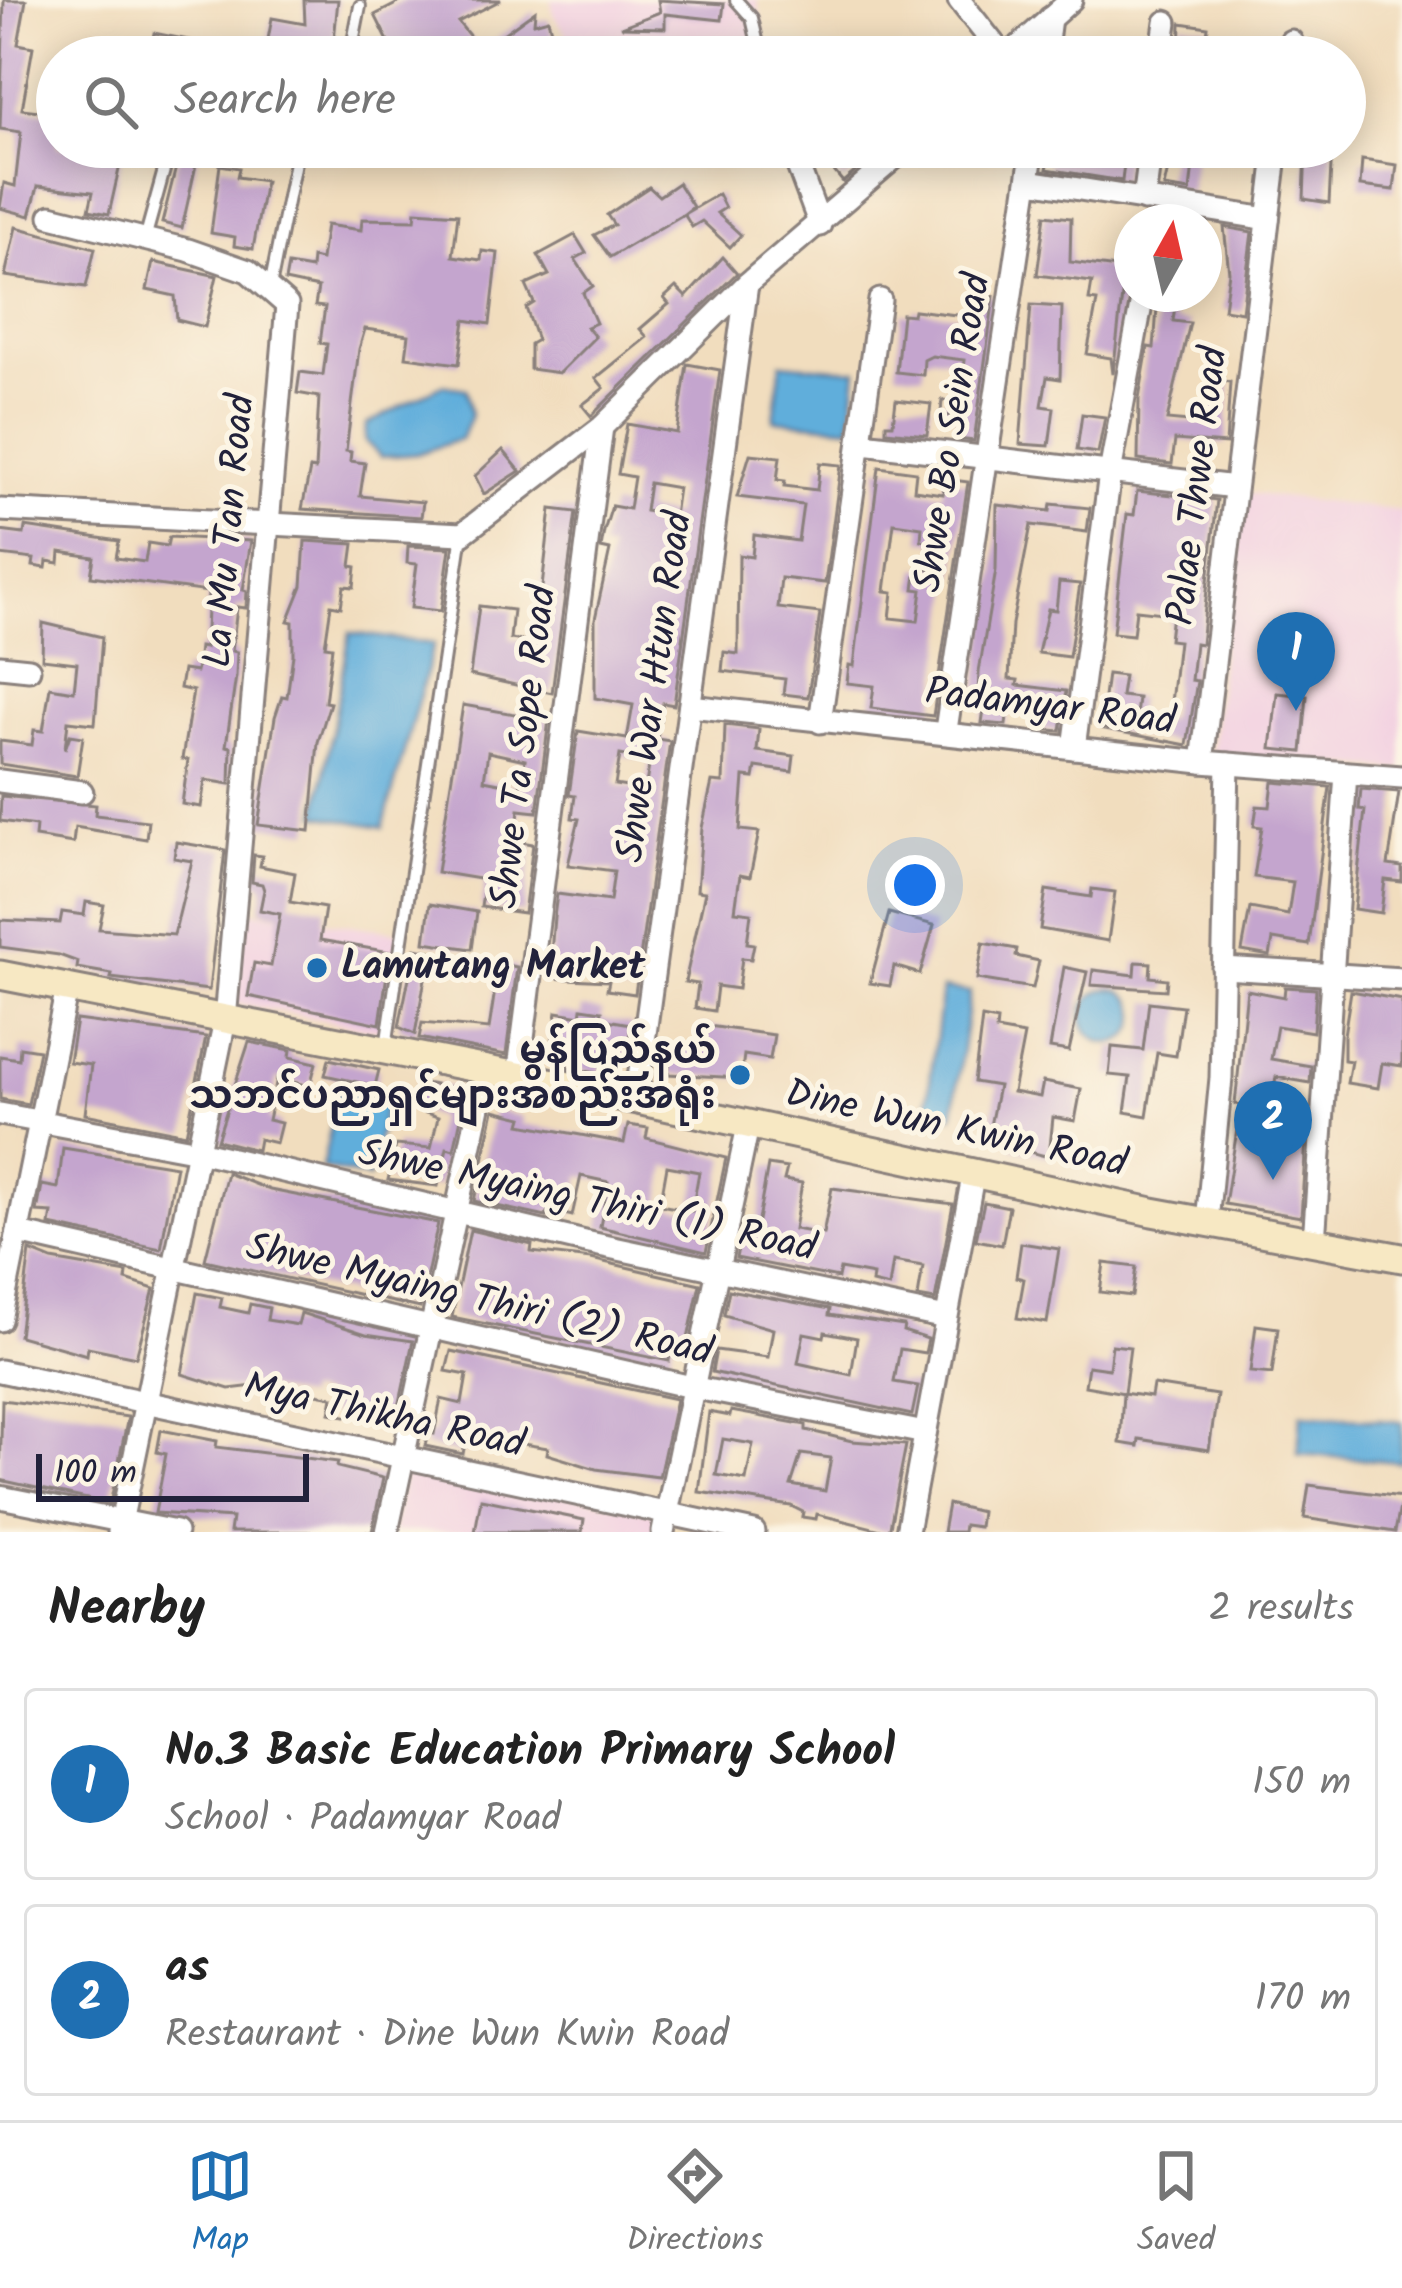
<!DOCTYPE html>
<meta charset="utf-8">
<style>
body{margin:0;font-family:Kalam,"Noto Sans Myanmar",sans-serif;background:#f6f6f6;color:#222}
.compass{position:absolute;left:1114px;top:204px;width:108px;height:108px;border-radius:50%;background:#fff;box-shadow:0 6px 30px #0003;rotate:8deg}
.scale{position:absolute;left:36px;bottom:30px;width:273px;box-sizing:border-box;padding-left:12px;border:6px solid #22223b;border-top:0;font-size:33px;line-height:42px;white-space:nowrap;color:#22223b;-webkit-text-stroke:9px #fcf5e5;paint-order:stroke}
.you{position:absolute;left:915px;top:885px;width:42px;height:42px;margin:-30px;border:9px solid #fff;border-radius:50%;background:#1a73e8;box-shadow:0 0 0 18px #1a73e833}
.badge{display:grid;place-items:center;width:78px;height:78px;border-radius:50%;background:#1f6fb2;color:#fff;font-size:39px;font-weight:700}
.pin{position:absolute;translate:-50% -99px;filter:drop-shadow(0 3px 6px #0008)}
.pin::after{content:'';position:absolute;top:63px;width:42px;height:36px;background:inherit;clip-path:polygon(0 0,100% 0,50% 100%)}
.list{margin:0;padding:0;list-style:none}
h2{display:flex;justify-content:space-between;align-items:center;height:156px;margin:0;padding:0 48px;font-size:51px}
h2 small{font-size:39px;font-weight:400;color:#767676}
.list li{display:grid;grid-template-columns:78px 1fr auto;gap:36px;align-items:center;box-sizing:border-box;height:192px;margin:0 24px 24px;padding:0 24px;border:3px solid #e0e0e0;border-radius:12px}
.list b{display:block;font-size:45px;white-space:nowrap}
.list p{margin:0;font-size:39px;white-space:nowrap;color:#767676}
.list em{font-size:39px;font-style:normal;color:#767676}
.icon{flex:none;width:66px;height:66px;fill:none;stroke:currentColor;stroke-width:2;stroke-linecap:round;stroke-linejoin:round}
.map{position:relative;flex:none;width:1402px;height:1532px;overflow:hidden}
.search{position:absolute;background:#fff;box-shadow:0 6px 30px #0003;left:36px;right:36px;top:36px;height:132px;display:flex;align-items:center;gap:30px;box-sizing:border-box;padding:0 42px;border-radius:66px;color:#767676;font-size:45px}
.sheet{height:588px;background:#fff}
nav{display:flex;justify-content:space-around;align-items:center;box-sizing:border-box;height:168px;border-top:3px solid #e0e0e0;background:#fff;font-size:33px;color:#767676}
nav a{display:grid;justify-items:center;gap:6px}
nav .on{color:#1f6fb2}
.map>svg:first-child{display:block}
.built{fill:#f2cfe1}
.water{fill:#61aedb;stroke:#42688b;stroke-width:3}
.building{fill:#c4a5ce;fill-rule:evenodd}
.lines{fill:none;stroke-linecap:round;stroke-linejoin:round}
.lane-casing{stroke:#8a807c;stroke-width:16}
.street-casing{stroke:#8a807c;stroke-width:27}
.secondary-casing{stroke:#8a807c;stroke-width:33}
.lane{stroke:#fff;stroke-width:10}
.street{stroke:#fff;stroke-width:21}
.secondary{stroke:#f7e8c3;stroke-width:27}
.poi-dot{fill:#1f6fb2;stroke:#fcf5e5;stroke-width:4.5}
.labels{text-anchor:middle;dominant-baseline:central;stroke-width:10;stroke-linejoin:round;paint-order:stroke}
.street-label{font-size:39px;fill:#22223b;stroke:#fcf5e5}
.poi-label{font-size:39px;font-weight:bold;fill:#22223b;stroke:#fcf5e5;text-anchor:start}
</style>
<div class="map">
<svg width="1402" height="1532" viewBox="0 0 1402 1532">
<rect width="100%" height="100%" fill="#fcf5e5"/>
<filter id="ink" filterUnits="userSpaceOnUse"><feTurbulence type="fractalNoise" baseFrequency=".00833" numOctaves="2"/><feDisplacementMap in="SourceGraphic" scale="24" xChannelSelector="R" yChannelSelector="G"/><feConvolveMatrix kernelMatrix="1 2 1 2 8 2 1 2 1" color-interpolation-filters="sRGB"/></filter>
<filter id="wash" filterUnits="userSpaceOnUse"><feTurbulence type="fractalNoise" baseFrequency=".004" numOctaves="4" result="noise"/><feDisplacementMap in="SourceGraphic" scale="48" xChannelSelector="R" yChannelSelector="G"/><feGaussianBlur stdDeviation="2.7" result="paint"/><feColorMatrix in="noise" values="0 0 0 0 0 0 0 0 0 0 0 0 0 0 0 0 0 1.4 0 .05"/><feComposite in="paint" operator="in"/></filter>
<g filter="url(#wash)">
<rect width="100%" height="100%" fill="#f1ddbe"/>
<!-- built -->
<g class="built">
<polygon points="551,0 757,0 768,57 583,57 553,15"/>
<polygon points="1237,492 1402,511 1402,770 1212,755"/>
<polygon points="244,910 405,933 390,1033 230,1002"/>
<polygon points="407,1461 664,1515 661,1532 392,1532"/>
</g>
<!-- water -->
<g class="water">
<polygon points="781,363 857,370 851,427 774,420"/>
<polygon points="442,385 466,389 471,415 461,439 417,454 381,457 365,441 366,425"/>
<polygon points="350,633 434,644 383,827 317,815"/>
<polygon points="942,989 970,992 953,1116 926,1112"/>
<circle cx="1110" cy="1016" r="27"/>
<polygon points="338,1093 386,1103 369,1178 322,1168"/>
<polygon points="1301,1414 1402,1422 1400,1462 1298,1454"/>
</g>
<g id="blocks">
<!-- building -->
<g class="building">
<polygon points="4,0 26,0 18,44 33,47 22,109 57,113 57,147 124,147 109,214 89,210 93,192 38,186 30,216 0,208 4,183 15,186 21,132 0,129"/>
<polygon points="304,0 338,0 333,50 305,46 303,57 265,55 272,18 305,24"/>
<polygon points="404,0 501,0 458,22 481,50 535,11 534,23 548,19 555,46 540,50 538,43 516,57 396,57 375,15"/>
<polygon points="658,0 724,4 722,20 665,14 665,28 621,27 660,12"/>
<polygon points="1181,23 1208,27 1204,57 1180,57"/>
<polygon points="154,33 198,42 195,57 149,57"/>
<polygon points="181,147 200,147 182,228 162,223"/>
<polygon points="840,147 884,147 843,182 824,159"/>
<polygon points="1051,147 1126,147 1122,181 1047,169"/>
<polygon points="1173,147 1195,147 1190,191 1164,187"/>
<polygon points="1306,147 1332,147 1329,203 1304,199"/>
<polygon points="1362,160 1397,165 1394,190 1360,186"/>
<polygon points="220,165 239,168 237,177 265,181 253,249 234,246 235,237 211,233"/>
<polygon points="678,183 693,207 684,214 718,194 725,208 717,213 741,235 730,247 702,221 692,227 684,214 610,257 594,235 614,225 607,215 649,187 659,196"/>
<polygon points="416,211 458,214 453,256 481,260 482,251 498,253 490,324 465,320 459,364 406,357 409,335 365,329 359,349 346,451 351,452 350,461 365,463 360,496 423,502 421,517 302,509 310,469 315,470 319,397 297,393 300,372 323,375 327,344 320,343 325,307 315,306 318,288 285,281 288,265 311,269 312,258 321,260 326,225 361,230 362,219 415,220"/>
<polygon points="1045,215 1071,218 1070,262 1125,269 1113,374 1111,358 1087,354 1097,301 1089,300 1092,282 1037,275"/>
<polygon points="16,227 95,248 86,287 5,276"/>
<polygon points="1224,227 1252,232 1242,312 1224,309 1229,272"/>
<polygon points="575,235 586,253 575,259 593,286 583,293 596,323 587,327 595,337 559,373 530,369 530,344 537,340 526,308 534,303 526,285 549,275 538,255"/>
<polygon points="723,257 737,273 591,416 582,405 604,388 596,378 647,337 640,329 669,304 664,298 676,287 686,297"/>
<polygon points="153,262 217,276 205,327 177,320 175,296 147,290"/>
<polygon points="968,293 994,296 974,441 958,439 961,417 941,415 942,400 959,402 964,360 932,356 924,360 923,375 896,372 902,314 913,315 914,310 965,316"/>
<polygon points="1158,295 1176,298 1173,321 1190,323 1167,420 1211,424 1214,380 1230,382 1226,444 1175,440 1172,464 1138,460 1139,399 1148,347 1154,348"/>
<polygon points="1031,305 1062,307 1060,379 1047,377 1042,406 1054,408 1049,446 1020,444"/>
<path d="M687 364 720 370 674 705 663 703 657 739 670 741 635 994 607 990 609 981 549 978 554 917 557 894 610 901 614 871 568 865 579 819 572 818 575 796 569 795 578 731 627 739 633 705 595 698V619L610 550 601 548 604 531 612 506 629 509 634 477 618 474 627 424 677 433ZM649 483 678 488 674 516 645 511ZM620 755 650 760 645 790 615 785Z"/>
<polygon points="896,400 931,404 927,435 886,431 886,424 893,424"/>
<polygon points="1082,414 1105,417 1098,453 1077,450"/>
<polygon points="503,450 520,471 484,494 475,476"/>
<polygon points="750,454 780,457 777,480 785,481 784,486 817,490 820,463 841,465 825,583 781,578 778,608 820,613 808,697 783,694 785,679 722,671 724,652 738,654 739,555 752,557 754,535 798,541 799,534 803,505 737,497"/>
<path d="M879 467 916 472 914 490 943 494 945 479 968 482 933 716 871 708 874 686 847 683 849 665 854 666ZM894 523 922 527 921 540 936 542 933 570 917 568 914 589 922 590 918 621 890 618 893 592 885 591Z"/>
<polygon points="1137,491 1217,500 1201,644 1195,643 1191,680 1197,681 1187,745 1100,728 1107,674 1124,676 1121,696 1138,698 1136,716 1169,720 1178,641 1169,640 1172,614 1136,610 1133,635 1113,633 1127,514 1134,515"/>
<polygon points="1051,504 1090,508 1087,532 1031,525 1012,624 1009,679 1018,680 1017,685 1066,691 1061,731 1039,729 1041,702 1009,698 1006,725 982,723 986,695 978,695 979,672 996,570 997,505 1050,511"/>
<polygon points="551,509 576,512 552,693 470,675 479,606 513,610 510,639 544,644 549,614 539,613"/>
<polygon points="25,527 119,541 116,558 145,562 148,543 167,546 169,537 251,541 243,590 247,591 246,608 237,607 232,651 237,652 236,676 226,746 231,747 230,784 205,780 201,807 182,804 188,760 182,759 193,691 180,688 183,670 196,672 199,647 205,648 208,592 91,576 94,557 60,552 59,563 47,561 46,568 33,566 34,559 0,555 0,531 24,534"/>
<polygon points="305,541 354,544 351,566 356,567 354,587 344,586 341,607 331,605 325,646 332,647 325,702 330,703 318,742 310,831 258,825 275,717 282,696 287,697 293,655 293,622 288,621 302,586"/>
<polygon points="408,546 450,548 441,611 411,608 417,564 407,563"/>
<polygon points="1059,582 1080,584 1069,657 1038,653 1048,609 1056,610"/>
<polygon points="43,623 102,637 95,724 68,721 65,749 70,735 83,737 77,776 0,764 0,741 32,745 34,730 43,731 50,687 74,691 77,663 42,659"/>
<polygon points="1277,693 1307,696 1302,752 1271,749"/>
<path d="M463 705 549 720 537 812 519 810 515 841 533 844 524 913 481 907 485 880 437 872ZM488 752 525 760 520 787 484 780Z"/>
<polygon points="725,725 759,729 757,751 794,756 792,772 756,767 754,778 744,777 740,830 759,832 750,877 740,875 735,911 751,913 747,943 754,944 751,959 742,958 738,989 717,986 714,1011 695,1008 698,984 685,982 705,892 697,891 702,828 712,782 723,783"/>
<polygon points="1273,782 1330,787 1309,945 1273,939 1270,956 1242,951 1250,908 1288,915 1293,882 1254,877 1262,827 1254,826 1257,806 1270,807"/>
<polygon points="1361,789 1399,792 1388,865 1402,867 1402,882 1385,880 1381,913 1354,909 1365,810 1359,809"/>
<polygon points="1,796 96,805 95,815 148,821 146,839 75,827 73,843 35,837 36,826 0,821"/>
<polygon points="176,842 225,850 209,990 111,978 112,974 77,968 78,962 59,955 0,947 0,920 60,923 62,912 84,915 86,902 104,905 99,929 174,935 192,861 174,858"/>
<polygon points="254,855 262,856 260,866 295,873 290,902 325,908 320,940 390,952 380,1024 248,996 254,963 271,966 280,914 260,910 264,890 262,884 252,882"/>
<polygon points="1092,889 1115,892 1108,941 1040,929 1046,890 1091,897"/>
<polygon points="430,904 477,912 472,949 425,942"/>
<polygon points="889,913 934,925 920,974 894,966 890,986 870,983"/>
<polygon points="983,943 1017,949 1016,956 1039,961 1033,988 977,979"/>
<polygon points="415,948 430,951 415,1034 399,1027"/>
<polygon points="1136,962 1151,963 1150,977 1167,979 1166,990 1091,985 1093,970 1135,975"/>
<polygon points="499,964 517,967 506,1055 419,1038 422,1023 489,1029"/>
<polygon points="1064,967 1087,972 1069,1051 1050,1048"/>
<polygon points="1285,987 1316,989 1313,1032 1277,1026 1271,1059 1311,1066 1310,1083 1276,1077 1269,1114 1307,1123 1301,1217 1225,1204 1241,1105 1235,1104 1247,990 1284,997"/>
<polygon points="1351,991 1402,1000 1402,1066 1382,1063 1378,1088 1347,1083 1351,1061 1344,1060 1344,1035"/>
<polygon points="1149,1002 1183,1006 1176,1056 1157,1053 1147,1116 1125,1112 1130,1077 1109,1075 1112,1047 1143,1050"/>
<polygon points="582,1008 602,1011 601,1019 631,1024 627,1055 603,1052 600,1074 567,1067 571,1047 552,1044 557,1012 581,1016"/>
<polygon points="982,1018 997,1021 996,1030 1024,1035 1013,1092 1040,1097 1043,1082 1081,1089 1075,1121 1053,1117 1049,1157 1011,1147 1012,1136 989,1131 998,1086 974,1082"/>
<polygon points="76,1020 206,1037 186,1134 85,1114 91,1065 69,1062"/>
<polygon points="701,1025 774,1035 770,1059 744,1055 741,1078 668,1074 672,1045 697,1049"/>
<polygon points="249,1042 291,1050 290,1057 316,1063 310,1086 277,1078 268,1120 281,1123 276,1143 259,1139 257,1150 217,1140"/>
<polygon points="20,1047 39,1050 28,1104 0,1099 0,1056 19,1059"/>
<polygon points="329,1059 379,1070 375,1086 325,1075"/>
<polygon points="417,1082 467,1090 454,1150 447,1148 438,1186 388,1180 396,1145 431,1148 438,1117 411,1108"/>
<path d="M494 1110 523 1117 521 1124 624 1143 628 1125 648 1128 646 1138 726 1158 706 1252 600 1227 608 1182 581 1176 572 1216 548 1210 546 1217 474 1201ZM667 1166 699 1172 692 1211 660 1205Z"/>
<polygon points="63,1148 176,1166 161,1249 50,1225 52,1213 37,1212 42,1185 58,1188"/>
<polygon points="768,1165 787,1168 784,1180 802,1183 794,1229 823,1234 832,1188 953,1204 935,1300 918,1297 923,1266 893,1261 889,1287 872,1283 873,1275 840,1269 838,1278 736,1258 743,1223 757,1226"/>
<polygon points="227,1173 270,1190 438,1223 420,1308 205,1260"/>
<polygon points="984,1202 1009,1207 1002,1245 976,1240"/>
<polygon points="470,1230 532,1245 531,1252 591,1259 700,1284 687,1343 673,1340 669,1361 452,1317"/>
<polygon points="1021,1243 1059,1249 1047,1323 1017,1318 1024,1279 1016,1277"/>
<polygon points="30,1251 52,1260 127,1273 126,1280 154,1289 136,1357 88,1347 87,1355 19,1336"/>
<polygon points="1104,1263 1136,1267 1132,1296 1100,1292"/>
<path d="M729 1290 830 1309 829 1315 904 1326 903 1331 928 1339 925 1353 900 1349 894 1382 918 1386 912 1415 712 1372 716 1350 768 1357 773 1329 724 1315ZM825 1332 857 1338 851 1375 798 1363 804 1333 824 1337Z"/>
<polygon points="197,1293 222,1298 220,1307 248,1313 250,1304 269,1308 267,1320 298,1325 301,1313 366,1334 413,1341 396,1421 351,1411 350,1417 330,1413 333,1397 306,1392 305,1398 254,1386 229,1389 182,1374"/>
<polygon points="1256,1325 1278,1328 1272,1374 1250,1372"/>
<polygon points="1112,1345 1130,1347 1124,1393 1085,1386 1088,1366 1109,1369"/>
<polygon points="451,1351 676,1399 659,1477 596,1469 547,1454 548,1448 473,1436 466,1438 463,1454 425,1446 428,1433 434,1434 441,1399 462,1404 467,1375 446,1371"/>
<polygon points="1153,1385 1217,1395 1209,1450 1139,1439 1138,1446 1120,1443 1123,1393 1151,1397"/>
<polygon points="2,1400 128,1417 110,1504 0,1480"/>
<path d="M731 1411 806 1425V1430L852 1441 906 1445 889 1532 817 1514 816 1519 802 1517 803 1512 791 1506 699 1492 709 1412 730 1416ZM723 1439 753 1444 746 1480 716 1475ZM801 1454 831 1458 825 1491 791 1485Z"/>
<polygon points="161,1430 217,1441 216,1447 338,1462 337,1467 383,1478 372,1532 230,1532 232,1518 155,1513 166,1454 157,1452"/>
<polygon points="1309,1485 1402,1497 1395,1532 1304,1518"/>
<polygon points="481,1499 584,1520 582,1532 475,1532"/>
<polygon points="948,1504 981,1512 979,1527 964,1525 963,1532 943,1532"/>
</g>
</g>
</g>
<g filter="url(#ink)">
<use href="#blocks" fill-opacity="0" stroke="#8a807c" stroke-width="3"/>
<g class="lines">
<defs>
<g id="lane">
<polyline points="736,0 752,18 761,57"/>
<polyline points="350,57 360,6"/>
<polyline points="145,239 169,152"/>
<polyline points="270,287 298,147"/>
<polyline points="386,1047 462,534"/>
</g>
<g id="street">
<polyline points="959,0 1004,57"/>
<polyline points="1007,57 1071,0"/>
<polyline points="1045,57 1050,18"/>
<polyline points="1161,57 1166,22"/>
<polyline points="1289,57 1291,41"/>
<polyline points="791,147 820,225"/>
<polyline points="1029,181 1268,219"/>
<polyline points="1144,200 1151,147"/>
<polyline points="51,216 188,250 248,271 287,305 225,1020 119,1532"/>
<polyline points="863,443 1235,487"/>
<polyline points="0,510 462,534 602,427 747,284 907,147"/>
<polyline points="0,666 29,669"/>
<polyline points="690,706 1202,762 1402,777"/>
<polyline points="820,722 880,300"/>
<polyline points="946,730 1033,147"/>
<polyline points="1074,748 1110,473 1143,294"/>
<polyline points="1202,762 1277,147"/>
<polyline points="0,781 82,792"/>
<polyline points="1223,968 1402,979"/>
<polyline points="518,1076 602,427"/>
<polyline points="636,1100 747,284"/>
<polyline points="0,1114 198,1151 585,1242 946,1318"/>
<polyline points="1207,1222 1221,1078 1228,764"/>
<polyline points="19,1233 696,1388 925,1433"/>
<polyline points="1314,1242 1346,773"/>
<polyline points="0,1320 67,988"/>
<polyline points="0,1371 754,1532"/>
<polyline points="0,1497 176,1532"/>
<polyline points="387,1532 487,1070"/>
<polyline points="663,1532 748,1126"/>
<polyline points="907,1532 974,1171"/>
</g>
<polyline id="secondary" points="0,975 605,1093 1152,1212 1402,1258"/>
</defs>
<!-- lane casing -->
<use href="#lane" class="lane-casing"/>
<!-- street casing -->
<use href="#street" class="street-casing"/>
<!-- secondary casing -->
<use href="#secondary" class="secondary-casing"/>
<!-- lane -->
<use href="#lane" class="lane"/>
<!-- street -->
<use href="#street" class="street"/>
<!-- secondary -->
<use href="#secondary" class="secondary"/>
</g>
</g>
<!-- markers -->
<g class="poi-dot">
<circle cx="317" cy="968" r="12"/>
<circle cx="740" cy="1075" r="12"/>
</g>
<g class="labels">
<!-- street labels -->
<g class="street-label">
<text transform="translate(954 433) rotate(-81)">Shwe Bo Sein Road</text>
<text transform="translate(1199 486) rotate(-83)">Palae Thwe Road</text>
<text transform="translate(231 531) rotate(-85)">La Mu Tan Road</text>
<text transform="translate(656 687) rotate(-82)">Shwe War Htun Road</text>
<text transform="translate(1050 708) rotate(7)">Padamyar Road</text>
<text transform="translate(525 747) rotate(-83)">Shwe Ta Sope Road</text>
<text transform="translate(956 1130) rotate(12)">Dine Wun Kwin Road</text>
<text transform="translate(587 1202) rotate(12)">Shwe Myaing Thiri (1) Road</text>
<text transform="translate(479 1301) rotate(13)">Shwe Myaing Thiri (2) Road</text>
<text transform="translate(384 1417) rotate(12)">Mya Thikha Road</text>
</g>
<!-- poi labels -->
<g class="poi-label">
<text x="341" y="968">Lamutang Market</text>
<text x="716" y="1053" text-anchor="end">မွန်ပြည်နယ်<tspan x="716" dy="45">သဘင်ပညာရှင်များအစည်းအရုံး</tspan></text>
</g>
</g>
</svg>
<svg class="compass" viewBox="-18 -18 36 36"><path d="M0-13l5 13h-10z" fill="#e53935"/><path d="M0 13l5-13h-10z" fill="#767676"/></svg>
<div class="scale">100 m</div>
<div class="you"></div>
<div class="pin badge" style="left:1296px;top:711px">1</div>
<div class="pin badge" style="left:1273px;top:1180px">2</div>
<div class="search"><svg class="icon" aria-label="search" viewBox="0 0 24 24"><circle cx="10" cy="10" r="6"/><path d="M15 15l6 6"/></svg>Search here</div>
</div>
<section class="sheet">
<h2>Nearby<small>2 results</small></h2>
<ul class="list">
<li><span class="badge">1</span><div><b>No.3 Basic Education Primary School</b><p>School · Padamyar Road</p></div><em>150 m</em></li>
<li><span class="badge">2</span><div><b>as</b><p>Restaurant · Dine Wun Kwin Road</p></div><em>170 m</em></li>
</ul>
</section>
<nav>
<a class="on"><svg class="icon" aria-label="map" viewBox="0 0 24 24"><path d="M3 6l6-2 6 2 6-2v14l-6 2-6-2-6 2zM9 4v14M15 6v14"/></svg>Map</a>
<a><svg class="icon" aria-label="directions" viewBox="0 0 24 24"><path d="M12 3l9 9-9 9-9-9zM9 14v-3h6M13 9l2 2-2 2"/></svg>Directions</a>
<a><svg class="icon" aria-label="saved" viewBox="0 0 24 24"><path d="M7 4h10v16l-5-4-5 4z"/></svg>Saved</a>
</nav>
